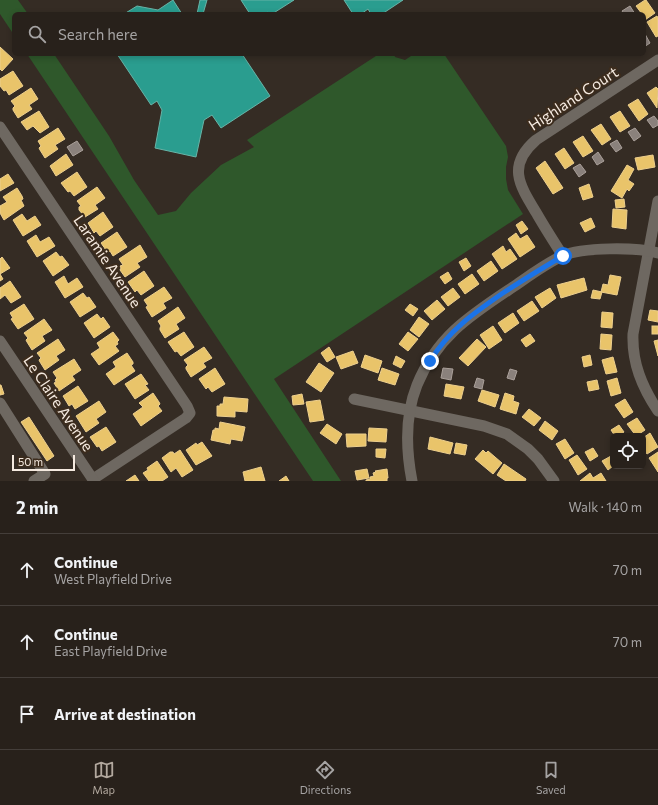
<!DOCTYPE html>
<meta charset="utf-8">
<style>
body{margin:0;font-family:Commissioner,sans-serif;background:#342e28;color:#f1f3f6}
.controls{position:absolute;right:12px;bottom:12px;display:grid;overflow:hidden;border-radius:6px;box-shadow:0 2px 6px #0003}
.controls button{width:36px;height:36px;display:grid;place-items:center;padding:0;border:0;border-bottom:1px solid #443e3a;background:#28211b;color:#f1f3f6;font:20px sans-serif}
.scale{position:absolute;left:12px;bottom:10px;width:63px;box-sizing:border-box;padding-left:4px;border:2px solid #f5eae0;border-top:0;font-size:11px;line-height:14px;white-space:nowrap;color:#f5eae0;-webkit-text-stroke:3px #3c2c1d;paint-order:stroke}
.stop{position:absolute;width:12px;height:12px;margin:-9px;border:3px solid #1a73e8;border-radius:50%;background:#fff}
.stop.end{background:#1a73e8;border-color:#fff;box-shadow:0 1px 4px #0008}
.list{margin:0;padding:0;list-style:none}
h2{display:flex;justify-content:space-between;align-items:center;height:52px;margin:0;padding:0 16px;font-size:17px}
h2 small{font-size:13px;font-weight:400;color:#a5a3a3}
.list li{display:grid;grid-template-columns:26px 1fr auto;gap:12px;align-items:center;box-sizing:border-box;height:72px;padding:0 16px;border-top:1px solid #443e3a}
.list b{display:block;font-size:15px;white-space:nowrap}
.list p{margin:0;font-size:13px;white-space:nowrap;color:#a5a3a3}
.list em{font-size:13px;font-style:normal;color:#a5a3a3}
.icon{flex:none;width:22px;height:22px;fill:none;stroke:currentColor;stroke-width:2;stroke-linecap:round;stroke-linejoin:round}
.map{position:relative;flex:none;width:658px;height:481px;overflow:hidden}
.search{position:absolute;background:#28211b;box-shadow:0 2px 6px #0003;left:12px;right:12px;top:12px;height:44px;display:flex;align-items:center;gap:10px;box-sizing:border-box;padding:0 14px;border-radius:6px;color:#a5a3a3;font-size:15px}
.sheet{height:268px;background:#28211b}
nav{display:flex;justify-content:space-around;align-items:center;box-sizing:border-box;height:56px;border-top:1px solid #443e3a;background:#28211b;font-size:11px;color:#a5a3a3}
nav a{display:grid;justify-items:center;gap:2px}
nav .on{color:#b2a89e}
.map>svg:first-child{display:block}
.green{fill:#2f582b}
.homes{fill:#e9c46a;stroke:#edcf8d}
.schools{fill:#2a9d8f;stroke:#67b4a7}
.industry{fill:#8a817c;stroke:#aaa09a}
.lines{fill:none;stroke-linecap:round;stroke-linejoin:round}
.minor{stroke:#6e6861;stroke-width:11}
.route{stroke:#1a73e8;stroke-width:5}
.labels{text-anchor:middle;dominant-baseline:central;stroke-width:4;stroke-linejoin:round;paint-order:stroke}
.street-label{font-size:15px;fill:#f5eae0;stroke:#3c2c1d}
</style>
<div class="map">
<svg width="658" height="481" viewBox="0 0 658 481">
<rect width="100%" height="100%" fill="#352c24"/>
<!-- green -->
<g class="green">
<polygon points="0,0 18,0 28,14 14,14 14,35 0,14"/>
<polygon points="27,54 54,54 109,136 134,180 158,215 176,211 191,193 221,165 254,147 247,140 379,54 394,54 395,57 405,60 414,54 444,54 506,146 508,157 506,167 506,179 508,190 523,214 274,379 341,481 313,481"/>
</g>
<!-- homes -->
<g class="homes">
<polygon points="645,0 646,0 655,13 645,20 644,14 642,14 636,6"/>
<polygon points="657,16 658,18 658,36 656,37 647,22"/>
<polygon points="0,47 13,59 2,71 0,69"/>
<polygon points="13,71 23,86 9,95 6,90 4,91 0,86 0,79"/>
<polygon points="656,87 658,89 657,108 647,93"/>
<polygon points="31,88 38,99 29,105 32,109 18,118 13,110 13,108 15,106 11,101"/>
<polygon points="638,99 648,114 639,121 628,105"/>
<polygon points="39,111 49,127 40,133 33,126 27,130 21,122"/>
<polygon points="620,111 630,126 620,132 610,117"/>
<polygon points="601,124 611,139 602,145 591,130"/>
<polygon points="58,128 65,139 55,145 58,149 45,158 40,150 39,148 41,146 38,141"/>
<polygon points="583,136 593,151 583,157 573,142"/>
<polygon points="564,148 574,163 565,169 555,154"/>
<polygon points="66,154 73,165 56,176 50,166"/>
<polygon points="653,155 655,167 638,170 635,158"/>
<polygon points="545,161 563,188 553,194 536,168"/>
<polygon points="627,165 634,169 628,180 634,184 629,191 627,189 622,198 611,191"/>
<polygon points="77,172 87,187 74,196 70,191 68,192 61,183"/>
<polygon points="8,174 14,183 0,191 0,179"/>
<polygon points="589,184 593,197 583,200 579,188"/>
<polygon points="97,187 105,198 95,205 98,209 85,217 79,210 79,207 81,206 77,201"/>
<polygon points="17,188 22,196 23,199 21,200 24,206 4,220 0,213 0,206 7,202 3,197"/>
<polygon points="624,199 625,207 616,208 615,200"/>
<polygon points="613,209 627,210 626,229 612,227"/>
<polygon points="103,212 113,227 100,236 96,231 94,233 88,223"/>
<polygon points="22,214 27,221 35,216 41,225 23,236 13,220"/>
<polygon points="591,218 595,227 585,232 580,223"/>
<polygon points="522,221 528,229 521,234 516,225"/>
<polygon points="117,232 127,247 113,256 110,251 108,253 101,243"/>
<polygon points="516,233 520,239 527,235 535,247 520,257 508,239"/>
<polygon points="36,235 40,242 49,237 55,246 37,257 27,241"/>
<polygon points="140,245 147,257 137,263 140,267 125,277 120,270 121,268 120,266 123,265 119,259"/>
<polygon points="503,246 506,252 510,249 517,259 502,269 492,254"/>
<polygon points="56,252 60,257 62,256 69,265 53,276 43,261"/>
<polygon points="2,257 10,268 0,274 3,279 0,281 0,259"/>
<polygon points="466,258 471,266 464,271 459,262"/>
<polygon points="491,261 498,271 484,281 477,271"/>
<polygon points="144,271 154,286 141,295 137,290 135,292 128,282"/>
<polygon points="448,272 452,279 445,284 440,277"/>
<polygon points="472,274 479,284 465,294 458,284"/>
<polygon points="610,275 621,277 617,295 601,292 603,284 608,285"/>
<polygon points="64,276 68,284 77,278 83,287 65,298 55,282"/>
<polygon points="584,278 587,290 561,298 557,285"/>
<polygon points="10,281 21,297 11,303 5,295 0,299 0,288"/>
<polygon points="164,287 172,298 163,303 166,308 152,317 147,309 146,307 148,306 144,300"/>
<polygon points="453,288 460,297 448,306 441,297"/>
<polygon points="550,288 556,298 542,308 535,297"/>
<polygon points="593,290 602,292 600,299 591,298"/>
<polygon points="83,293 87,298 89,297 96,307 80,317 70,302"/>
<polygon points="437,300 445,309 432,320 424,311"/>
<polygon points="532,301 539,311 524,321 517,311"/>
<polygon points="24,304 34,319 18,329 11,319 13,318 10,313"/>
<polygon points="410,304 418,309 413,316 405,310"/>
<polygon points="178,307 185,318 176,324 179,329 165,338 160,330 160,328 161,326 158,321"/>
<polygon points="650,310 658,311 658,322 648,320"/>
<polygon points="602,312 613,313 612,328 601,327"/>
<polygon points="513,313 519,323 505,333 498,323"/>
<polygon points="97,314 101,319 103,317 110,327 94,338 84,323"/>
<polygon points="419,317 429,324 419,337 410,330"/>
<polygon points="44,319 52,330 42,336 45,341 32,350 27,342 26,340 28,338 24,333"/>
<polygon points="493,326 502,340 489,349 480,335"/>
<rect x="652" y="326" width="6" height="8"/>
<polygon points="113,332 119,340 117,342 118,344 115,346 119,351 99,365 91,354 100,348 97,343"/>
<polygon points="184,332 194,347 181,356 177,351 175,352 168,342"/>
<polygon points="408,332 418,339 408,351 399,344"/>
<polygon points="530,334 535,341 526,347 521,340"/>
<polygon points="601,334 612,335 611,350 600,349"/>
<polygon points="58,339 65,350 56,356 59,360 45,370 40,362 39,360 41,358 37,353"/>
<polygon points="477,339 486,347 468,366 459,358"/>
<polygon points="658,340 658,356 654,341"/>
<polygon points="204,347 212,358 203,363 206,367 191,377 186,369 186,367 188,365 184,360"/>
<polygon points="329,347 335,357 327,362 321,353"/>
<polygon points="353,351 358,363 341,369 336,357"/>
<polygon points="127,353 133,362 133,364 131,365 135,371 114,385 106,374 116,367 113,362"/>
<polygon points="365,355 382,361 378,373 361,367"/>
<polygon points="590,355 592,365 584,367 582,357"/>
<polygon points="396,356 405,361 401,368 393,364"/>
<polygon points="613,357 617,372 606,374 602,360"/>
<polygon points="74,359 81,370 72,376 75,380 59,391 54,383 56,382 55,380 57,378 53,372"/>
<polygon points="319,363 334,373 321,392 306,382"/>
<polygon points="215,368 225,384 212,392 208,387 206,389 199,379"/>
<polygon points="382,368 399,374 395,385 378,380"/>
<polygon points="141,374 148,384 145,385 149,390 135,399 125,384"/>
<polygon points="617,378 621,393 611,396 607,381"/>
<polygon points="597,380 599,389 589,391 587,382"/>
<polygon points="446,384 464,387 461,399 444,396"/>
<polygon points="0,385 1,385 4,394 0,395"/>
<polygon points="78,386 88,401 75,409 72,404 69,406 63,396"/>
<polygon points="482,390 499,395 495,407 478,401"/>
<polygon points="153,393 159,402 160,404 158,406 162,411 141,426 133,414 143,407 139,403"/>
<polygon points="505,393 514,396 513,401 519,403 516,414 500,409"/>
<polygon points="302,394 304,404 293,405 292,396"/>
<polygon points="224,397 248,399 247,412 235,411 235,417 217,416 217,406 220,406 220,404 223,404"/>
<polygon points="625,399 633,412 624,418 615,405"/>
<polygon points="320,400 324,420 310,422 306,402"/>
<polygon points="99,401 106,412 96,419 99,423 86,432 76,416"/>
<polygon points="529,409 541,418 534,426 522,417"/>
<polygon points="29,417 54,456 47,461 21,422"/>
<polygon points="637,418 645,430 636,436 627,424"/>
<polygon points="545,421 558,431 552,440 539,430"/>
<polygon points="220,422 245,427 242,441 231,439 230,444 211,440 213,430 215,430 215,428 219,429"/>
<polygon points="327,424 342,434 336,444 320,433"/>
<polygon points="619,425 624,432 618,436 615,436 611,430"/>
<polygon points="106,427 116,442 102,451 99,446 97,447 90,437"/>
<polygon points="369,428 387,429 386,442 368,441"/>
<polygon points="650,433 658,447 647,454 643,448 643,438"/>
<polygon points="346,434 366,434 366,446 347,447"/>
<polygon points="430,437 453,443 450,454 428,449"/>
<polygon points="565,439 574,453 565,459 556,444"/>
<polygon points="202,442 212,456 196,465 186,450 196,443 197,445"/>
<polygon points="456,443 467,445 465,455 454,453"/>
<polygon points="593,448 598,456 590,461 585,452"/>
<polygon points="376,449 386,449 385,458 376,457"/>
<polygon points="180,450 193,470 182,477 176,468 171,472 162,458 170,452 173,452 174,454"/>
<polygon points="483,450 486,453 488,451 502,463 493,474 475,459"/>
<polygon points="658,452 658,472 649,458"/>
<polygon points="577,455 587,469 578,475 569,460"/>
<polygon points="611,456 613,459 613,466 608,470 602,461"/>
<polygon points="157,461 168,477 162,481 149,481 143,473 148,470 147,468"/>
<polygon points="504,464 526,479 525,481 506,481 497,475"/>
<polygon points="261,467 265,481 245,481 243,472"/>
<polygon points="367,469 369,478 357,480 355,471"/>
<polygon points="387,469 388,478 387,478 387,481 366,481 366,480 370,479 370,477 374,476 373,473 376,472 375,471"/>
<polygon points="590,473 593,478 601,473 606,481 580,481"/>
<polygon points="135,475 139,481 126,481"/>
<polygon points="286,476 289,481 279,481"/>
</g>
<!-- schools -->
<g class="schools">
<polygon points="173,0 182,14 124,14 137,6 158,10"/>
<polygon points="200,0 207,0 203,14 197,14"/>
<polygon points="241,0 294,0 272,14 269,14 268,12 265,14 250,14"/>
<polygon points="344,0 403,0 382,14 371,14 368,9 361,14 353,14"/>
<polygon points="117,54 242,54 270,96 221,128 212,115 204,120 196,157 155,148 162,110 157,101 151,105"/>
</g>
<!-- industry -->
<g class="industry">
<polygon points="630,6 635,14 624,14 622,11"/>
<polygon points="645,34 650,43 644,47 644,35"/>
<polygon points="654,116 658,121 658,125 653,128 647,120"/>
<polygon points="635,128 641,136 634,141 628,132"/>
<polygon points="617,140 622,148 616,152 610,144"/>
<polygon points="77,141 83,150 73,156 67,147"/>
<polygon points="598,152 604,161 597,165 592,157"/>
<polygon points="580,164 586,172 579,177 573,168"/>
<polygon points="443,368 453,369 451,380 441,378"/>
<polygon points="510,369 517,371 514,380 507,378"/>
<polygon points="477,378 484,380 482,389 474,387"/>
</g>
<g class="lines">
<!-- minor -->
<g class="minor">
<polyline points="0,127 187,406 190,413 186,418 93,479"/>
<path d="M658 201 633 334C632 363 642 387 658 411"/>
<path d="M563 256C554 242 545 228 537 214 520 186 506 166 536 140L658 60"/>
<polyline points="0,341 94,481"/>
<polyline points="354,399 484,426 507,434 528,449 538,459 554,481"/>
<polyline points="0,403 45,474 34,481"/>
<path d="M412 481C406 450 405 415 417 385 437 336 471 315 513 287 529 276 545 264 562 256 582 247 637 247 658 253"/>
</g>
</g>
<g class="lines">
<!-- route -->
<path class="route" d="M430 361C449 330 474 313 503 293 523 280 542 268 563 256"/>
</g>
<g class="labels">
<!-- street labels -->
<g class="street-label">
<text transform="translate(573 98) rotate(-33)">Highland Court</text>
<text transform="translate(108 261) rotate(56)">Laramie Avenue</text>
<text transform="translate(59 403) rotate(56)">Le Claire Avenue</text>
</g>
</g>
</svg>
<div class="controls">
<button><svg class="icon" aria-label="locate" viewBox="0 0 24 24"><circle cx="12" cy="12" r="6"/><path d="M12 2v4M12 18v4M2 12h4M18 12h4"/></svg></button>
</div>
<div class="scale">50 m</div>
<div class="stop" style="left:563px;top:256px"></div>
<div class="stop end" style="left:430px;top:361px"></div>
<div class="search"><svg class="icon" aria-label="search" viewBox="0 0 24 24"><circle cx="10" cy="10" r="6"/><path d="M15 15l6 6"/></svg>Search here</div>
</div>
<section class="sheet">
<h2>2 min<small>Walk · 140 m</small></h2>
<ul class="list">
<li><svg class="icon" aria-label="ahead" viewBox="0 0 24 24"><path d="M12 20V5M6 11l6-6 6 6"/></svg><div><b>Continue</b><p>West Playfield Drive</p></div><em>70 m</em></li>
<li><svg class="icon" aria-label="ahead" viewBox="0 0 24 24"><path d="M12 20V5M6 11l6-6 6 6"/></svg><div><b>Continue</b><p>East Playfield Drive</p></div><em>70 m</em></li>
<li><svg class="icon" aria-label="arrive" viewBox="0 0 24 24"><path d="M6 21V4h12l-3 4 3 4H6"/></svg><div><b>Arrive at destination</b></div></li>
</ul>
</section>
<nav>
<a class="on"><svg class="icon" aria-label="map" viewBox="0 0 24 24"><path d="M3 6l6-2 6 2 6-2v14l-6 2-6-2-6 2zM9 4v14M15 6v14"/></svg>Map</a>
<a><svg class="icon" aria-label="directions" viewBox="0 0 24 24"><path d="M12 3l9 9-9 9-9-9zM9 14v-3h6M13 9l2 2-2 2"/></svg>Directions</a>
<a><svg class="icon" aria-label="saved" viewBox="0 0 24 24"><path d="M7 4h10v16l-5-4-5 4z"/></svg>Saved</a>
</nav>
